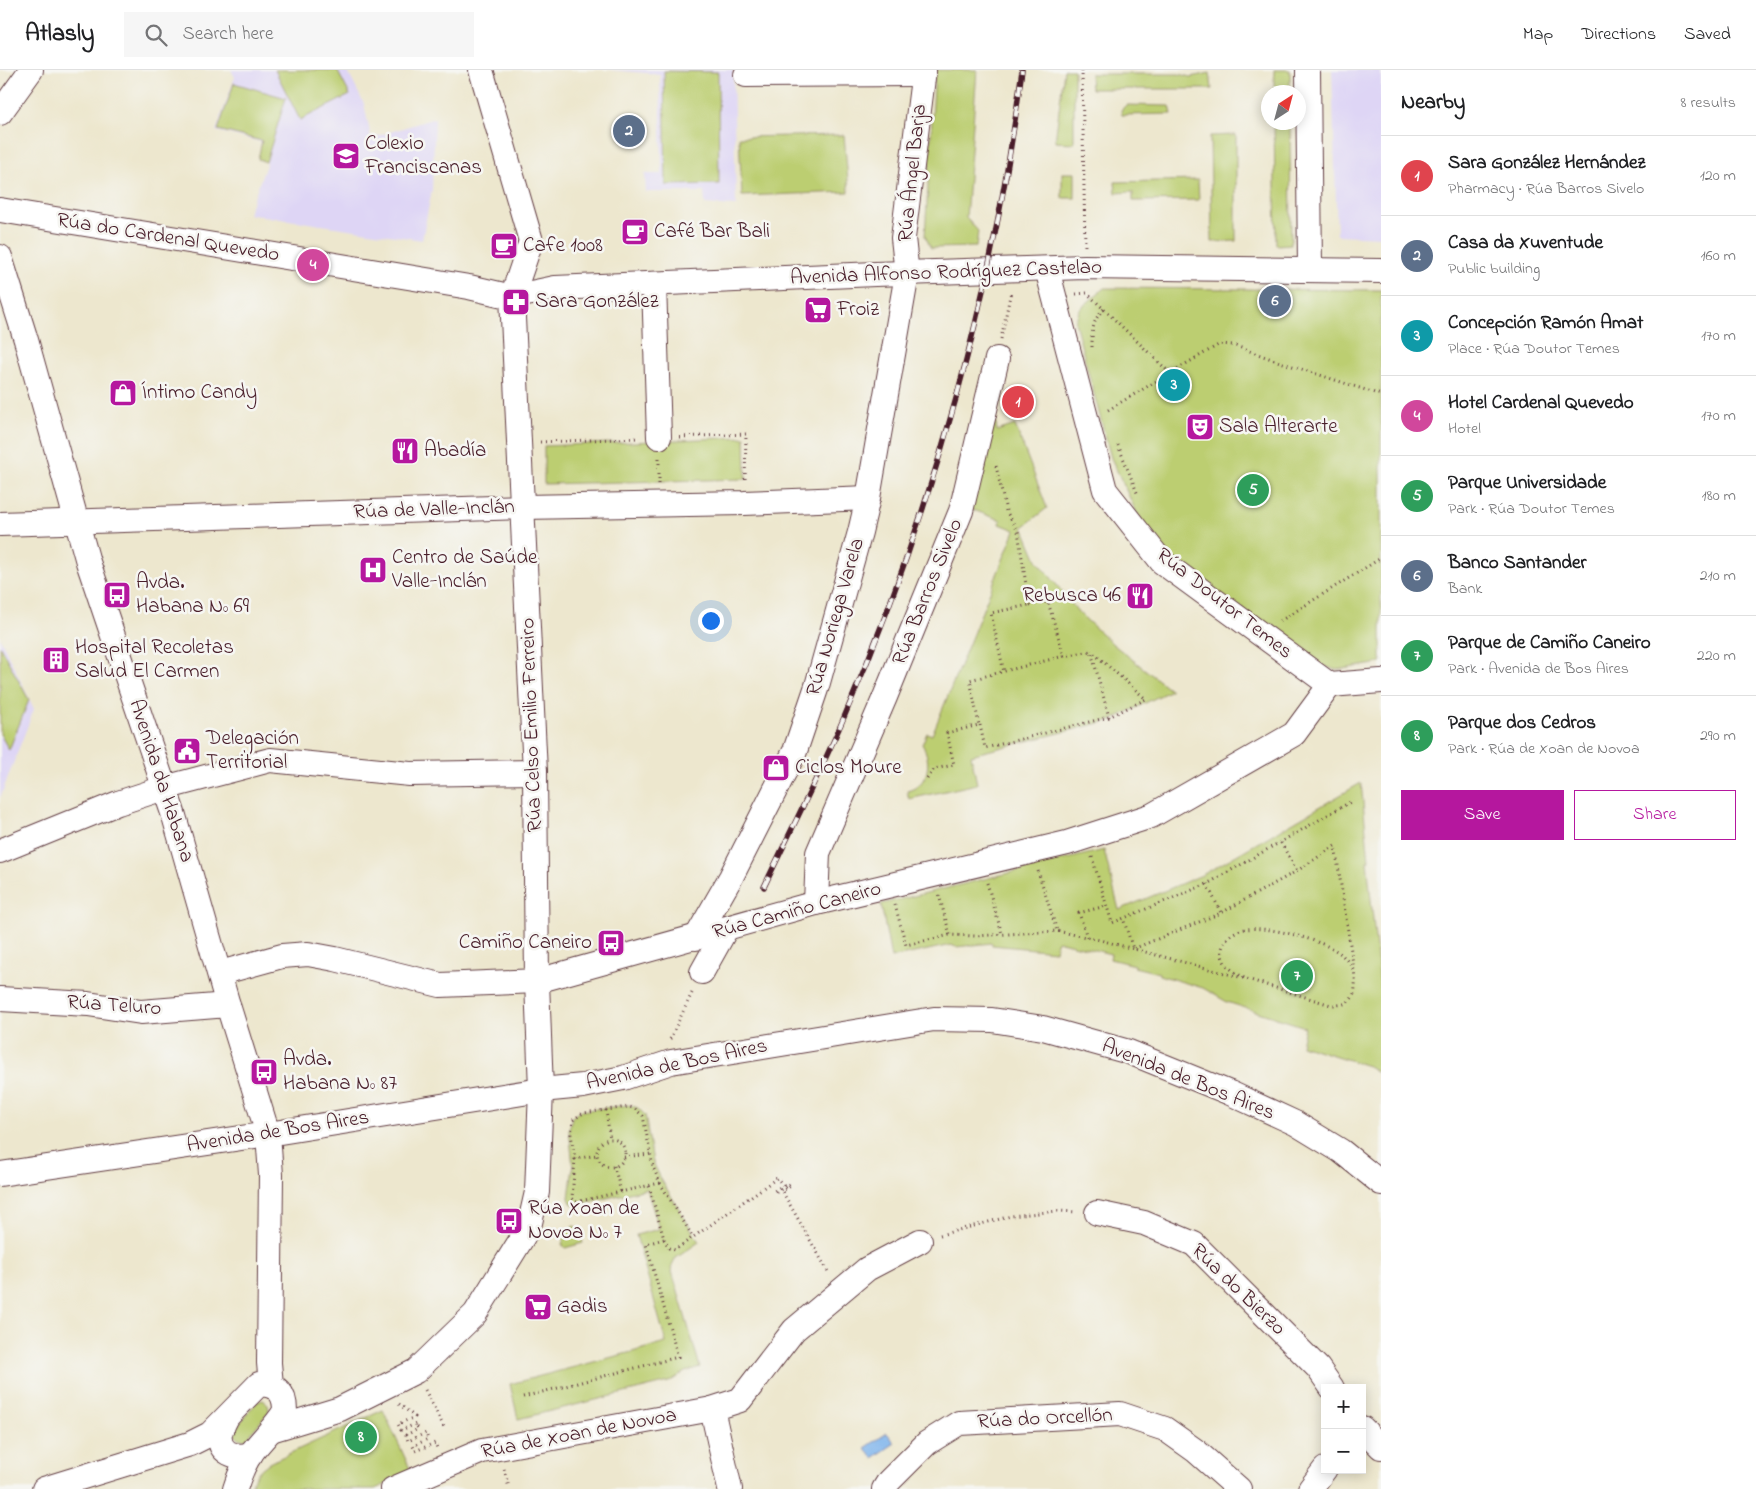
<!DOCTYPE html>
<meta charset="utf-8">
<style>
body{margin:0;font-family:"Indie Flower",sans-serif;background:#f6f6f6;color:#202124}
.controls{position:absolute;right:15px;bottom:15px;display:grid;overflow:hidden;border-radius:0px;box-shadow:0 2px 12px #0003}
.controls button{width:45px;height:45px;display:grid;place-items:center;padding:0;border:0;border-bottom:1px solid #e0e0e0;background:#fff;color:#202124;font:25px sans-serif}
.compass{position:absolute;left:1261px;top:15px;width:45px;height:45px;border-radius:50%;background:#fff;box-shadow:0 2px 12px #0003;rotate:36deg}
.you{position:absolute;left:710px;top:550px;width:18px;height:18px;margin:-12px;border:4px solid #fff;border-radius:50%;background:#1a73e8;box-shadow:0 0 0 8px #1a73e833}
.badge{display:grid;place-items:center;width:32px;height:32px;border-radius:50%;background:#b5179e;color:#fff;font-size:16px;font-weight:700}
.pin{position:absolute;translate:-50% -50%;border:2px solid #fff;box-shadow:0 1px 5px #0006}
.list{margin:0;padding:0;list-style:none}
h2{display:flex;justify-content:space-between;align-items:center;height:65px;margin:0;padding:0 20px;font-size:21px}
h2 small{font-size:16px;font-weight:400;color:#757577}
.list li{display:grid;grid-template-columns:32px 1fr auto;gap:15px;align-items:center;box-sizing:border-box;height:80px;padding:0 20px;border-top:1px solid #e0e0e0}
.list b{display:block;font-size:19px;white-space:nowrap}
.list p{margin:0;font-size:16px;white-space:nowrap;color:#757577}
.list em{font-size:16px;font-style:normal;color:#757577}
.actions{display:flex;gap:10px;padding:15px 20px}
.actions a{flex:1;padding:11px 0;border:1px solid #b5179e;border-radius:0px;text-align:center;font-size:18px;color:#b5179e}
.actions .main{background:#b5179e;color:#fff}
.icon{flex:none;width:28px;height:28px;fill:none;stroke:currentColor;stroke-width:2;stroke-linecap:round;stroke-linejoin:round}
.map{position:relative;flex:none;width:1381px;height:1419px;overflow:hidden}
header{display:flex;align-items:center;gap:30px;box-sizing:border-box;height:70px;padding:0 25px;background:#fff;border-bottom:1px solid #e0e0e0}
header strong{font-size:24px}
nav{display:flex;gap:28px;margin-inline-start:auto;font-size:18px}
.search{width:350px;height:45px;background:#f6f6f6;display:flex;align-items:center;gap:12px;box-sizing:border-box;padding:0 18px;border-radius:0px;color:#757577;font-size:19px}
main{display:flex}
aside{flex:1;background:#fff}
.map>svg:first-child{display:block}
.built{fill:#ded5f5}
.green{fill:#bcce71;stroke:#83764e}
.water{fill:#7db3ec;stroke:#64698c}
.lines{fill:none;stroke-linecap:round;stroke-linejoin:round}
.minor-casing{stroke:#623d43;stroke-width:26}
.path{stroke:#623d43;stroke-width:3;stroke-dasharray:1 4;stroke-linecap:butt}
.minor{stroke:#fff;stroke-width:24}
.rail-casing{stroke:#4a1f2b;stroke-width:5.5}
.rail{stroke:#f6f6f2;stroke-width:4;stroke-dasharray:11;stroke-linecap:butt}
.labels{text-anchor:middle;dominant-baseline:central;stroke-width:5;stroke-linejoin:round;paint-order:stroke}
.poi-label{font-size:21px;fill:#4a1f2b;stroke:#f6f6f2;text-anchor:start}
.street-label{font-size:21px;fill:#4a1f2b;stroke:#f6f6f2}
</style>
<header>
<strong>Atlasly</strong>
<div class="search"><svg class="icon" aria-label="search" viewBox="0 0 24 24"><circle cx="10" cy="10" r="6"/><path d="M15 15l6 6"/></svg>Search here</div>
<nav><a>Map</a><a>Directions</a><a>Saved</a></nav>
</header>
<main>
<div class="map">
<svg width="1381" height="1419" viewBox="0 0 1381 1419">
<rect width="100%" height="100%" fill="#f6f6f2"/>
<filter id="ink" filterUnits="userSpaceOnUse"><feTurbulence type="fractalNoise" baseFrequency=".02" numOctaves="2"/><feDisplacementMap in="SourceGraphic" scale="10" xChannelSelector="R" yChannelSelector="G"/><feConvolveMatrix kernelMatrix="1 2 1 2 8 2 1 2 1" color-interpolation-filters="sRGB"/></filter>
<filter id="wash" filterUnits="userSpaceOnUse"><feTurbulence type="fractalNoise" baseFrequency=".0096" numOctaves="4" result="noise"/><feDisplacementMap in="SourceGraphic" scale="20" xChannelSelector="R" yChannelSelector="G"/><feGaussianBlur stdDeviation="1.12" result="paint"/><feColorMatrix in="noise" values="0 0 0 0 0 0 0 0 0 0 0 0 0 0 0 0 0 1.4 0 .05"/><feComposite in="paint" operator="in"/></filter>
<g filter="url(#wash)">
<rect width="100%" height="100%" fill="#ede7ce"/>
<!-- built -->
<g class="built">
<polygon points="231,0 347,0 364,34 371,68 435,48 432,120 422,170 248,144 267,92 258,90 261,72 216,61 235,7"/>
<polygon points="608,0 733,0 736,136 705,134 704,122 646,122 645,104 662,104 660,4"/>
<polygon points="1332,0 1381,0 1381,167 1337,165"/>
<polygon points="0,568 34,639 0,728"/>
</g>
<!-- green -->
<g class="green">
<polygon points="275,0 337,0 350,25 300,50"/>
<polygon points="935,0 977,0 966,148 978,161 976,177 931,178 925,166"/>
<polygon points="1064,0 1074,0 1074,73 1055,72"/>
<rect x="1274" y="0" width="16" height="22"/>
<polygon points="664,1 718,2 719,114 666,115"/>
<polygon points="1210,3 1212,19 1091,19 1090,4 1179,4 1190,7"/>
<polygon points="234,13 286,28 266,92 258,89 262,71 218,60"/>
<polygon points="1126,35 1170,36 1172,44 1122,45 1121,40"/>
<polygon points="1274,53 1290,53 1291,174 1276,175"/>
<polygon points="844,65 849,122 742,126 739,67"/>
<polygon points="1236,65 1236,171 1212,172 1210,66"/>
<rect x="1062" y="103" width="13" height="25"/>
<polygon points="1198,110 1199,130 1133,131 1133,122 1116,123 1115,112"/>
<polygon points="1104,218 1381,220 1381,593 1336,600 1309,591 1166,483 1141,452 1111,388 1075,252 1080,239"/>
<path d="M992 327 997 361 1015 355 1047 438 1023 457 1037 490 1079 543 1114 575 1171 620 1112 650 971 685 977 714 909 729 907 721C928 716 933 692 922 674L927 663 932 665 1015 460 1000 454 1001 450 965 437Z"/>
<polygon points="745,367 746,409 544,414 544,376"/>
<polygon points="0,576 29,630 9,680 0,664"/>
<polygon points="1361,713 1369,790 1367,791 1381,925 1381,1004 1368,996 1301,975 1305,957 1227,932 1203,918 1159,905 1159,903 1134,897 1134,895 1110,889 1111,884 1057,871 1055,881 992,875 992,873 956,877 951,875 891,888 881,834 1104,780 1119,840 1202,805"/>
<polygon points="628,1035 638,1038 645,1045 653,1092 662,1111 699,1172 676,1188 671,1198 700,1297 685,1302 669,1312 518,1349 510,1314 666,1273 636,1165 659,1159 647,1119 575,1135 571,1133 569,1128 573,1096 569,1060 572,1047 580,1041"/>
<path d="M574 1156 578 1158 583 1173 565 1178 562 1174C565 1167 566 1160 574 1156Z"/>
<polygon points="263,1330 268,1334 269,1341 247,1368 244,1370 238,1368 235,1365 236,1358 257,1332"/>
<path d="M383 1340 412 1403 375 1419H251C252 1407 259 1400 269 1393Z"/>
</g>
<!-- water -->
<polygon class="water" points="887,1363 895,1373 873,1388 865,1378"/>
</g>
<g filter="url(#ink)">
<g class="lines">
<defs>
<g id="minor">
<polyline points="1308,0 1310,199"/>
<polyline points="746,5 915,4 924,2"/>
<polyline points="0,43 31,0"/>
<polyline points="0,140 469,217 512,227 555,218 875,204 1085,197 1381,201"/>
<polyline points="0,187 26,270 88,492 174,746 228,935 268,1064 271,1105 269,1293 271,1315"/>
<polyline points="1047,199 1105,420 1162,492 1330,615 1381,611"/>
<polyline points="654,214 659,367"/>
<polyline points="0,454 523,437 744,433 868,428"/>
<polyline points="0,781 118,733 164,718 270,690 410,704 535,702"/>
<polyline points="816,833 818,783 885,627 961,441 997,289"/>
<polyline points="696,868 731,807 795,681 817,616 860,462 868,428 907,204 903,168 924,0"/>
<polyline points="702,902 726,859"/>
<polyline points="220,903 282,886 308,884 335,889 440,915 537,911 816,833 1067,773 1151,746 1294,664 1330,615"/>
<polyline points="0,929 88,934 141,942 228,935"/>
<polyline points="0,1104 268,1064 541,1020 583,1016 623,1008 671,992 934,949 992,950 1043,958 1129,982 1230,1023 1295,1053 1341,1081 1381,1113"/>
<polyline points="1097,1143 1144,1153 1194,1174 1318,1298 1332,1318"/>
<polyline points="712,1339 730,1419"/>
<path d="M226 1349C224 1353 221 1359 220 1364 217 1383 236 1389 251 1384"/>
<polyline points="1362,1358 1381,1377"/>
<polyline points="271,1360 340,1339 416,1301 475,1244 529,1157 537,1122 541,1020 537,911 535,702 512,227 531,171 481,0"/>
<path d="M44 1419 190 1374 210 1364 259 1314C277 1315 285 1322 285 1341 276 1356 263 1368 252 1382 244 1393 239 1406 235 1419"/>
<polyline points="393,1419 482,1381 712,1339 740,1330 794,1260 867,1199 920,1171"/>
<polyline points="884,1419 889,1411 927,1373 959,1353 1120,1344 1165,1359 1196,1381 1239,1419"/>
<polyline points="1310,1419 1325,1399"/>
</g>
</defs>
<!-- minor casing -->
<use href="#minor" class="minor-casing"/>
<!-- path -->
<g class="path">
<polyline points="1082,0 1085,177"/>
<polyline points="1076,224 1087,223 1170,303 1220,274 1233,275 1277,291 1381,325"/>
<polyline points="1001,269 1011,221"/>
<path d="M1092 277C1092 262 1092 250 1104 239"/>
<polyline points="1108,340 1170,303"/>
<polyline points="680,367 746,364 745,412"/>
<polyline points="540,372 639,368"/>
<polyline points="1118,375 1138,425"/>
<polyline points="659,388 659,414"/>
<polyline points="996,396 1006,441 1018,461 1029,535 991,543 1004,602"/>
<polyline points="1280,551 1381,488"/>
<polyline points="1064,586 1091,581 1109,647 1146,629 1091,581"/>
<polyline points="980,655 985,678 1109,647"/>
<polyline points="927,709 934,699 954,695 947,663 979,655 970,610 1064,586 1048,532 1029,535"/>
<polyline points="1281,773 1297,801"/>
<polyline points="1092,787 1112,853 1207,814 1352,731"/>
<polyline points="1038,801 1057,861"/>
<polyline points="987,813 1002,864"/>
<polyline points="1207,814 1221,843"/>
<polyline points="939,825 950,865"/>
<path d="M895 835 906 875 950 865 975 866 1057 861 1100 870 1247 909 1331 935C1353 936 1356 926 1355 907L1335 776 1297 801 1221 843 1133 879 1123 848"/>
<polyline points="1087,867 1079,843 1106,836"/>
<path d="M1244 908C1237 903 1227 898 1224 891 1216 875 1231 860 1246 859 1269 856 1323 870 1341 884 1345 888 1350 894 1353 899"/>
<polyline points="670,969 693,921"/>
<polyline points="606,1040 610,1069"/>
<circle cx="611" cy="1083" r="14"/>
<polyline points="624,1087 650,1084"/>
<polyline points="575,1089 572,1128 576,1132 660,1113 653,1097 643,1046 634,1038 629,1037 583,1043 573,1050 571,1064 575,1089 597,1085"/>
<polyline points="614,1096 621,1122"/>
<polyline points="660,1113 693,1167"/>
<polyline points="940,1165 1011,1146 1057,1141 1076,1142"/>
<polyline points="664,1169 669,1178 675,1180 777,1108 783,1115 774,1121 775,1123 790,1114 791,1116 782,1121 829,1203"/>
<polyline points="425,1320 444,1357"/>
<polyline points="523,1327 678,1287 646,1174 664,1169 649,1116"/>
<polyline points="399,1334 415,1347 398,1354 401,1360 416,1354 418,1359 406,1365 408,1371 426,1363 428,1369 413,1376 415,1381 435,1373 437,1378"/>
<polyline points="504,1399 509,1418"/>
</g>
<!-- minor -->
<use href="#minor" class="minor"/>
<defs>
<path id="rail" d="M764 817C791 760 820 703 845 645 933 442 994 219 1022 0"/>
</defs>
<!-- rail casing -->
<use href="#rail" class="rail-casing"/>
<!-- rail -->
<use href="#rail" class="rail"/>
</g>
</g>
<!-- icons -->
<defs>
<symbol id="school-square" viewBox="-11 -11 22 22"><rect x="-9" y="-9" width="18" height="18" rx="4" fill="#b5179e" stroke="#f6f6f2"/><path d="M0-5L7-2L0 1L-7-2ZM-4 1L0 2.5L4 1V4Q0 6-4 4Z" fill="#fff"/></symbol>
<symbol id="cafe-square" viewBox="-11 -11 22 22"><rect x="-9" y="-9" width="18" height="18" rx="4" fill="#b5179e" stroke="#f6f6f2"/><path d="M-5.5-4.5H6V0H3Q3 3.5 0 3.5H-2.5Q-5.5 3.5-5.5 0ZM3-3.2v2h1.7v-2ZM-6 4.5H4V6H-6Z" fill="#fff"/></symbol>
<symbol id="pharmacy-square" viewBox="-11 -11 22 22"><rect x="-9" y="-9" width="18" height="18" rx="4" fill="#b5179e" stroke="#f6f6f2"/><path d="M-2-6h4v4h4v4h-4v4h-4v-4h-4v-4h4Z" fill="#fff"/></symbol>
<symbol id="supermarket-square" viewBox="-11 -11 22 22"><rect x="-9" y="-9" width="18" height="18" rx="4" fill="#b5179e" stroke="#f6f6f2"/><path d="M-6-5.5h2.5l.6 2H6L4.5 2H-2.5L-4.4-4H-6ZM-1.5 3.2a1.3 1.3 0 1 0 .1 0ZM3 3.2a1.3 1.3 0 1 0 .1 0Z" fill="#fff"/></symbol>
<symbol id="shop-square" viewBox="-11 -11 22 22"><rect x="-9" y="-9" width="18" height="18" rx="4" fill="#b5179e" stroke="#f6f6f2"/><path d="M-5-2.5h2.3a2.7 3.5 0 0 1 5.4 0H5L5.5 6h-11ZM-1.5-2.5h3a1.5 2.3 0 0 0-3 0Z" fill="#fff"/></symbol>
<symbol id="theatre-square" viewBox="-11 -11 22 22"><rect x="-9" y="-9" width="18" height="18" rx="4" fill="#b5179e" stroke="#f6f6f2"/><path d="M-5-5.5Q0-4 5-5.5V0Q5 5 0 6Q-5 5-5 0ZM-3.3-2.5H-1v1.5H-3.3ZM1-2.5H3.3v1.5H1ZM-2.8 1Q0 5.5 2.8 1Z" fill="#fff"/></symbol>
<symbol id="restaurant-square" viewBox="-11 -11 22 22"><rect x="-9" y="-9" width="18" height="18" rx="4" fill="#b5179e" stroke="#f6f6f2"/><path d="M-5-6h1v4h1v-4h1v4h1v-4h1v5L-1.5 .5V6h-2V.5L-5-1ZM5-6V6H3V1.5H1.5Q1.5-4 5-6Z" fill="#fff"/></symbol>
<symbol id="hospital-square" viewBox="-11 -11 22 22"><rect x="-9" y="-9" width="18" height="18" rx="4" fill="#b5179e" stroke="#f6f6f2"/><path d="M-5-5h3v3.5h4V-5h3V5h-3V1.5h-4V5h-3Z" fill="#fff"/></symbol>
<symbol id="bus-square" viewBox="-11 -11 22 22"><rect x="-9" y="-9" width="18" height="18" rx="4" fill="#b5179e" stroke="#f6f6f2"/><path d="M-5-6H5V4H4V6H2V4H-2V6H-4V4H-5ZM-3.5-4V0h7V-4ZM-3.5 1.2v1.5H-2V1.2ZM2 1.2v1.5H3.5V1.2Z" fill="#fff"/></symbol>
<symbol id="building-square" viewBox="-11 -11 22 22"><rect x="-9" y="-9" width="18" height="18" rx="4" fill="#b5179e" stroke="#f6f6f2"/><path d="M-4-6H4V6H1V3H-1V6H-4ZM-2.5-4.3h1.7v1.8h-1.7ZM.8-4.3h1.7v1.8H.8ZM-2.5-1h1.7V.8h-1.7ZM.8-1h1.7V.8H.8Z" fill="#fff"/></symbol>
<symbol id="civic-square" viewBox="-11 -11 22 22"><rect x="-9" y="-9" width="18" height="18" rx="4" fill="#b5179e" stroke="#f6f6f2"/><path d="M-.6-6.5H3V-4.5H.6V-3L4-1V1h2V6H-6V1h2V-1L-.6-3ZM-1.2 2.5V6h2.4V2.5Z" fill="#fff"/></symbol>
</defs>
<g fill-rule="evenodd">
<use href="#school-square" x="330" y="70" width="32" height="32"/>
<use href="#cafe-square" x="619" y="146" width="32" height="32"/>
<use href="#cafe-square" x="488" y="160" width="32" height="32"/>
<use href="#pharmacy-square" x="500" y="216" width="32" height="32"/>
<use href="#supermarket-square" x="802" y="224" width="32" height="32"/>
<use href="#shop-square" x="107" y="307" width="32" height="32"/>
<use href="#theatre-square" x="1184" y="341" width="32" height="32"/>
<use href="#restaurant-square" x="389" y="365" width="32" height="32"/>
<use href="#hospital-square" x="357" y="484" width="32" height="32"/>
<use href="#bus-square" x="101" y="509" width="32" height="32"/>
<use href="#restaurant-square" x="1124" y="510" width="32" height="32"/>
<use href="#building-square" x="40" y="574" width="32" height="32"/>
<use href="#civic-square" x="171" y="665" width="32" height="32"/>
<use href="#shop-square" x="760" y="682" width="32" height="32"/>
<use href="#bus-square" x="595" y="857" width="32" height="32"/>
<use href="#bus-square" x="248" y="986" width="32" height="32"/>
<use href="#bus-square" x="493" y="1135" width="32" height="32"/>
<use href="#supermarket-square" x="522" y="1221" width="32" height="32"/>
</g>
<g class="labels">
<!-- poi labels -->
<g class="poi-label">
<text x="365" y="74">Colexio<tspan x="365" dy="24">Franciscanas</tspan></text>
<text x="654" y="162">Café Bar Bali</text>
<text x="523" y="176">Cafe 1008</text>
<text x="535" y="232">Sara González</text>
<text x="837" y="240">Froiz</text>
<text x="142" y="323">Íntimo Candy</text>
<text x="1219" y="357">Sala Alterarte</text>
<text x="424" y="381">Abadía</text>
<text x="392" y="488">Centro de Saúde<tspan x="392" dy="24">Valle-Inclán</tspan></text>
<text x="136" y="513">Avda.<tspan x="136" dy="24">Habana Nº 69</tspan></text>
<text x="1121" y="526" text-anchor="end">Rebusca 46</text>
<text x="75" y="578">Hospital Recoletas<tspan x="75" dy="24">Salud El Carmen</tspan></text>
<text x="206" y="669">Delegación<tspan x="206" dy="24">Territorial</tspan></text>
<text x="795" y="698">Ciclos Moure</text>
<text x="592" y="873" text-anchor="end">Camiño Caneiro</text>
<text x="283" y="990">Avda.<tspan x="283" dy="24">Habana Nº 87</tspan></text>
<text x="528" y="1139">Rúa Xoan de<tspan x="528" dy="24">Novoa Nº 7</tspan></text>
<text x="557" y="1237">Gadis</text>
</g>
<!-- street labels -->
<g class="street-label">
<text transform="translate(913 103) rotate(-84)">Rúa Ángel Barja</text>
<text transform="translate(168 168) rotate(9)">Rúa do Cardenal Quevedo</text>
<text transform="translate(946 203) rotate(-2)">Avenida Alfonso Rodríguez Castelao</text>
<text transform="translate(434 440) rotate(-2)">Rúa de Valle-Inclán</text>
<text transform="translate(928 522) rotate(-68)">Rúa Barros Sivelo</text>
<text transform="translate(1224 534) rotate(38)">Rúa Doutor Temes</text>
<text transform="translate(836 547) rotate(-74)">Rúa Noriega Varela</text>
<text transform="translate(532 655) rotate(-92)">Rúa Celso Emilio Ferreiro</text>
<text transform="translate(161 711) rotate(72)">Avenida da Habana</text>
<text transform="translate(797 841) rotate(-15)">Rúa Camiño Caneiro</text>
<text transform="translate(114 936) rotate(4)">Rúa Teluro</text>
<text transform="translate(677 995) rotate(-12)">Avenida de Bos Aires</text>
<text transform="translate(1188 1010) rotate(22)">Avenida de Bos Aires</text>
<text transform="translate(278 1062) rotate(-9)">Avenida de Bos Aires</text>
<text transform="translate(1238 1220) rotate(44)">Rúa do Bierzo</text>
<text transform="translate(1045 1349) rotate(-3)">Rúa do Orcellón</text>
<text transform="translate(579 1364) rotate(-11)">Rúa de Xoan de Novoa</text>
</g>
</g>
</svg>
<div class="controls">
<button>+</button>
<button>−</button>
</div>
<svg class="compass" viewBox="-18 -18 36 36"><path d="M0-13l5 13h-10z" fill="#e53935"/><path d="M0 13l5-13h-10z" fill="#757577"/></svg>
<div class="you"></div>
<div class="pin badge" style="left:1018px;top:332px;background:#e0444e">1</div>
<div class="pin badge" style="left:629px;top:61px;background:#5c6f8a">2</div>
<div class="pin badge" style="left:1174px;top:315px;background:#0f9aa8">3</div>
<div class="pin badge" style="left:313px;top:195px;background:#d1479c">4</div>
<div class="pin badge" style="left:1253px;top:420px;background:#2e9e5b">5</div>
<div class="pin badge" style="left:1275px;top:231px;background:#5c6f8a">6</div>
<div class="pin badge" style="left:1297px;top:906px;background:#2e9e5b">7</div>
<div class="pin badge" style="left:361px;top:1367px;background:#2e9e5b">8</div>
</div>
<aside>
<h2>Nearby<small>8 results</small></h2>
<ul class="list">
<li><span class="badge" style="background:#e0444e">1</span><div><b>Sara González Hernández</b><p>Pharmacy · Rúa Barros Sivelo</p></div><em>120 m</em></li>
<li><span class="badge" style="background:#5c6f8a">2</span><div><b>Casa da Xuventude</b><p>Public building</p></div><em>160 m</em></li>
<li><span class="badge" style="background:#0f9aa8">3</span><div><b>Concepción Ramón Amat</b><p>Place · Rúa Doutor Temes</p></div><em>170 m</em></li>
<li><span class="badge" style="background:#d1479c">4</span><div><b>Hotel Cardenal Quevedo</b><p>Hotel</p></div><em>170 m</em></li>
<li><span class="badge" style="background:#2e9e5b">5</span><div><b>Parque Universidade</b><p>Park · Rúa Doutor Temes</p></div><em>180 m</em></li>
<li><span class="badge" style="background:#5c6f8a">6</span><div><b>Banco Santander</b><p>Bank</p></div><em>210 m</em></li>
<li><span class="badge" style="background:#2e9e5b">7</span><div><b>Parque de Camiño Caneiro</b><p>Park · Avenida de Bos Aires</p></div><em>220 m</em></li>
<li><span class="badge" style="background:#2e9e5b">8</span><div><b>Parque dos Cedros</b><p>Park · Rúa de Xoan de Novoa</p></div><em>290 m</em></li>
</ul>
<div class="actions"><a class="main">Save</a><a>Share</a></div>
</aside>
</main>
